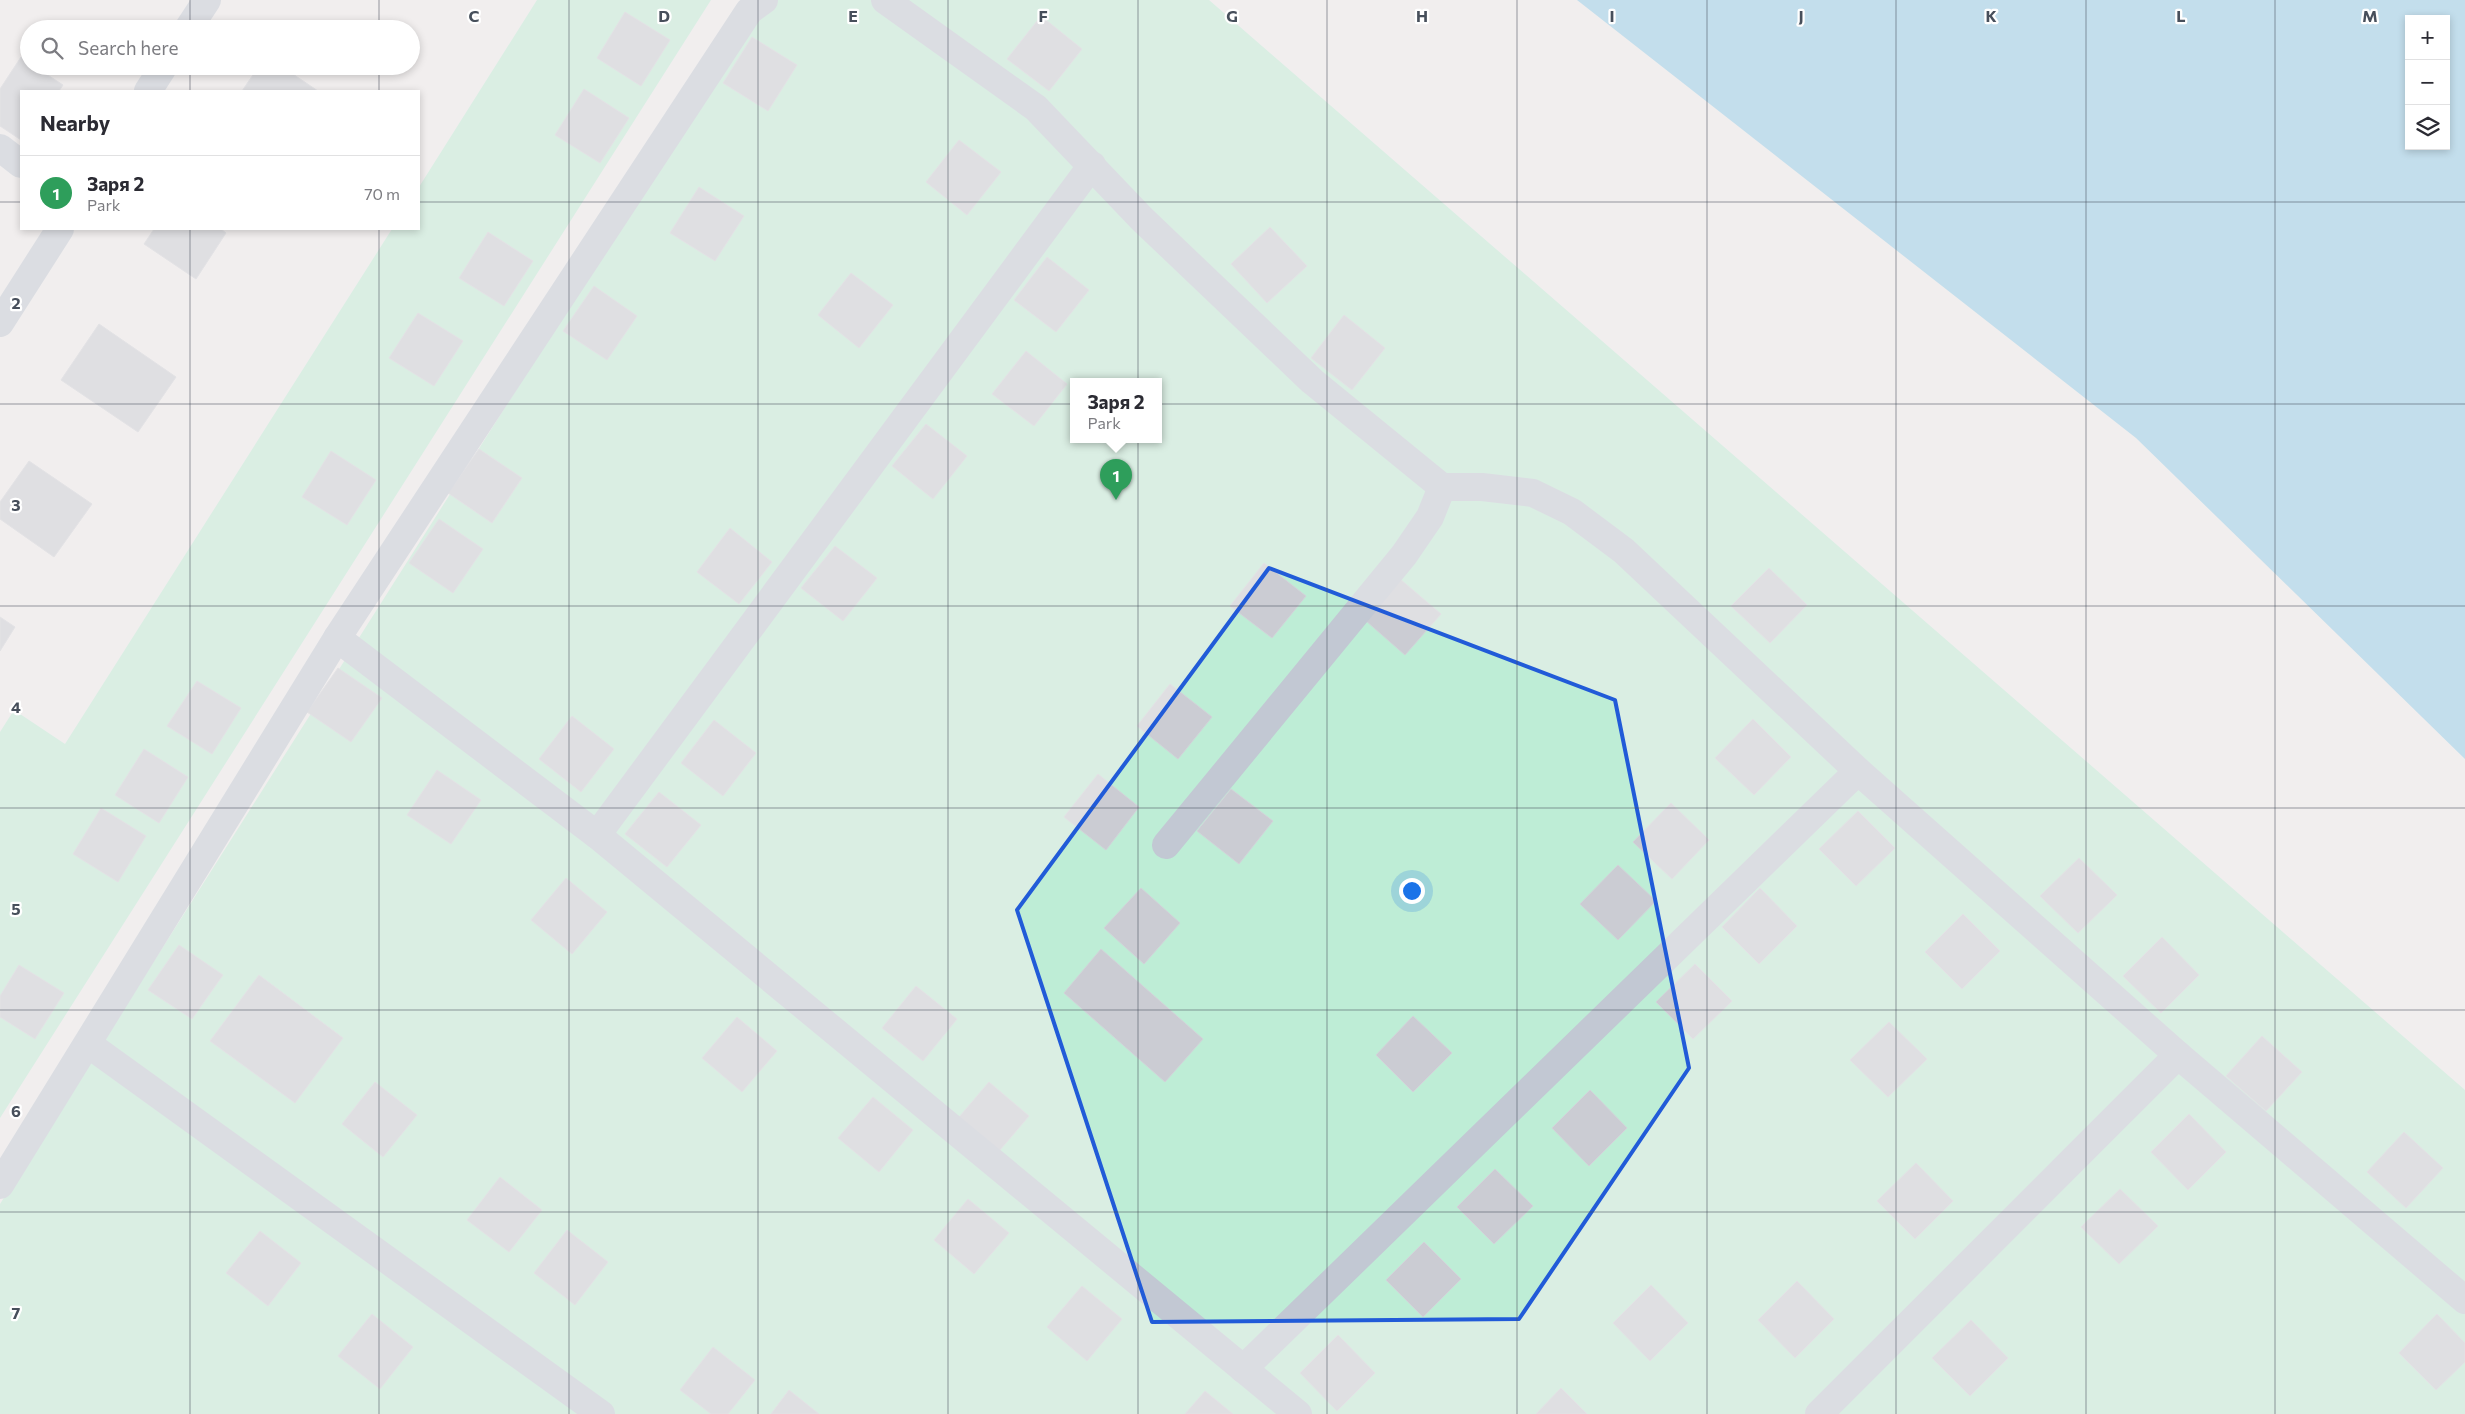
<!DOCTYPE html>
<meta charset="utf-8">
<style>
body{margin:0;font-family:Commissioner,sans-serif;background:#f7f7f7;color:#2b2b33}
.controls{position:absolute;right:15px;top:15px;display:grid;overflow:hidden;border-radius:0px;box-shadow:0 2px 8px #0003}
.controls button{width:45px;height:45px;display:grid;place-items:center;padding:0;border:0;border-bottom:1px solid #e1e1e2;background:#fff;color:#2b2b33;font:25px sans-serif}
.you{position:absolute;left:1411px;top:890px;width:18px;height:18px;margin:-12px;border:4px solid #fff;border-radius:50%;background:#1a73e8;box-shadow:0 0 0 8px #1a73e833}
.badge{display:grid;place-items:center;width:32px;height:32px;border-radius:50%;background:#db2777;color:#fff;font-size:16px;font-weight:700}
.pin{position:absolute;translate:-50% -41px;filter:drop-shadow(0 1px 2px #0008)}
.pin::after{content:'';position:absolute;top:26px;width:18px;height:15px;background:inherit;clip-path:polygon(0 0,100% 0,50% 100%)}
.popup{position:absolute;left:1070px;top:378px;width:92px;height:65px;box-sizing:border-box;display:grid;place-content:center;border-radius:0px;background:#fff;filter:drop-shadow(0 1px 4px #0005);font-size:16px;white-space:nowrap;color:#7c7c81}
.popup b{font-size:19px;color:#2b2b33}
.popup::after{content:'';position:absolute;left:50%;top:100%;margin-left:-10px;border:10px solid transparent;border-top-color:#fff}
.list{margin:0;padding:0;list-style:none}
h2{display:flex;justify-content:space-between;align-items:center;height:65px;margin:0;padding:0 20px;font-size:21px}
h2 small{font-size:16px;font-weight:400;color:#7c7c81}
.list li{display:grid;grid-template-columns:32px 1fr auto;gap:15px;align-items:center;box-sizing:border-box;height:75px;padding:0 20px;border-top:1px solid #e1e1e2}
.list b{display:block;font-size:19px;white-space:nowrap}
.list p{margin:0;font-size:16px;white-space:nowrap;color:#7c7c81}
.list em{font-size:16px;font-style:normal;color:#7c7c81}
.icon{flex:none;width:28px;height:28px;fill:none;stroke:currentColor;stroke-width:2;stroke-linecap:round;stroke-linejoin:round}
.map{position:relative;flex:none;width:2465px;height:1414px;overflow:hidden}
.search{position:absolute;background:#fff;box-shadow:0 2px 8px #0003;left:20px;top:20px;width:400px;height:55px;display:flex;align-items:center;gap:12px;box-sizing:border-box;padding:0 18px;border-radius:28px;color:#7c7c81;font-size:19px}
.panel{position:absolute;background:#fff;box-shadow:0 2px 8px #0003;left:20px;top:90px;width:400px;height:140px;border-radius:0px}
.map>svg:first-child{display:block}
.green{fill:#beedd6;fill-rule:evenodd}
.water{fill:#8dcae8;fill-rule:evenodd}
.building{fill:#cbccd3;stroke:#d2d3d9}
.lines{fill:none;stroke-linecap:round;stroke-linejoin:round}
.minor{stroke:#c2c8d3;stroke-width:28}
.marked{fill:none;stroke:#215bd8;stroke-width:4;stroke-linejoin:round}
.grid{fill:none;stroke:#474f5b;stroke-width:1;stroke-opacity:0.55}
.grid-label{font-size:16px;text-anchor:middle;font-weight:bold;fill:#474f5b;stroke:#fff;stroke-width:4.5;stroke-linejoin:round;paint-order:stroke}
</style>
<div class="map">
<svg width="2465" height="1414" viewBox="0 0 2465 1414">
<rect width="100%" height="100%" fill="#f1eeee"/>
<!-- green -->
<g class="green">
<polygon points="537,0 711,0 0,1118 0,732 14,710 65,744 392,229 419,229 419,187"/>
<path d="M777 0H1209L2465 1090V1414H0V1204L738 40ZM1074 381H1158V439H1074Z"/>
</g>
<!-- water -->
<path class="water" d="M1577 0H2465V759L2136 438ZM2409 19H2446V146H2409Z"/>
<!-- building -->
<g class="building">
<polygon points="625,12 670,40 641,86 597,58"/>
<polygon points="1041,16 1082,49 1049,91 1007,59"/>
<polygon points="752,37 797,65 768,111 723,83"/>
<polygon points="21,57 29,63 29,66 34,66 63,85 59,91 21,91 21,140 0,126 0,89"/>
<polygon points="259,66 281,66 318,91 242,91"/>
<polygon points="584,89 629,118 600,163 555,135"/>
<polygon points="959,140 1001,172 967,215 926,182"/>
<polygon points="699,187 744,216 715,261 670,233"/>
<polygon points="1270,227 1307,266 1267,303 1231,264"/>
<polygon points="154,229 221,229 226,233 196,279 144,244"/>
<polygon points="488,232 533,261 504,306 459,278"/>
<polygon points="1047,257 1089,290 1056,332 1014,300"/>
<polygon points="851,273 893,305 859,348 818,315"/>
<polygon points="594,286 637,316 607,360 563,331"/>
<polygon points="418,313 463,341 434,386 389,358"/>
<polygon points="1344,315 1385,348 1352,390 1311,358"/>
<polygon points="99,324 176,377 138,432 61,380"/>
<polygon points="1026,351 1067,384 1034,426 992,394"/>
<polygon points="926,424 967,456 933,499 892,466"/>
<polygon points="479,449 522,478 492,523 448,493"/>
<polygon points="331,451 376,480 347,525 302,497"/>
<polygon points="29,461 92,504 54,557 0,519 0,502"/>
<polygon points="439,519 483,549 453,593 409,563"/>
<polygon points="730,528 772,562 739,604 697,572"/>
<polygon points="835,546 877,578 843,621 801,588"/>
<polygon points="1264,563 1306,596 1272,638 1230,606"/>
<polygon points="1769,568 1807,605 1770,643 1731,606"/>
<polygon points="1400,579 1441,614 1405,655 1365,620"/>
<polygon points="0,617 15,627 0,651"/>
<polygon points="338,668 382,698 351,742 307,712"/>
<polygon points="197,681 241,708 212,754 167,726"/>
<polygon points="1170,684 1212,717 1178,759 1137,726"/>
<polygon points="572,716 614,749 581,792 539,759"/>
<polygon points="1753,719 1791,757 1754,795 1715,758"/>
<polygon points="714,720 756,753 723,796 681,763"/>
<polygon points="144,749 188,777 159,823 115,795"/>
<polygon points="437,770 481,800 451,844 407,815"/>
<polygon points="1098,774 1139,807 1106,850 1064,817"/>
<polygon points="1231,789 1273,821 1239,864 1197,831"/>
<polygon points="659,792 701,825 667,867 625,834"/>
<polygon points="1671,803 1709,840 1672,879 1633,842"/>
<polygon points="101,808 146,836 118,882 73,854"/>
<polygon points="1858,811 1895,848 1856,886 1819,849"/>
<polygon points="2079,858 2117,895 2078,933 2040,896"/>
<polygon points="1618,865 1656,901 1618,940 1580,904"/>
<polygon points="566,878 607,912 572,954 531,920"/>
<polygon points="1141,888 1180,923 1144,964 1104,928"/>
<polygon points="1760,888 1797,926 1759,964 1722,927"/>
<polygon points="1963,914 2000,951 1962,989 1925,952"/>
<polygon points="2162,937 2199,975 2161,1013 2123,976"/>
<polygon points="179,945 223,975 192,1019 148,990"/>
<polygon points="1101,949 1203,1039 1165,1082 1064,993"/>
<polygon points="1695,964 1732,1001 1693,1039 1656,1002"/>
<polygon points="19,965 64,993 35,1039 0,1017 0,996"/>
<polygon points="259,975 343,1038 295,1103 210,1041"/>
<polygon points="916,986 957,1019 923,1061 882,1028"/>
<polygon points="1413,1016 1452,1053 1413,1092 1376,1055"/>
<polygon points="737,1017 777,1051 742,1092 702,1058"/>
<polygon points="1889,1022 1927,1059 1888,1097 1850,1060"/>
<polygon points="2262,1036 2302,1072 2266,1111 2226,1076"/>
<polygon points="375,1082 417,1115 383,1157 342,1124"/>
<polygon points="989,1082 1029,1116 994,1157 954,1123"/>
<polygon points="1590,1090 1627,1128 1589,1166 1552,1128"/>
<polygon points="873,1097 913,1130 879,1172 838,1138"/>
<polygon points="2189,1114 2226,1152 2188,1190 2151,1152"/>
<polygon points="2404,1132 2443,1168 2406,1208 2367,1172"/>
<polygon points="1916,1163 1953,1201 1915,1239 1877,1201"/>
<polygon points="1495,1169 1533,1206 1494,1244 1457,1207"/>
<polygon points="500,1177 542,1210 509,1252 467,1220"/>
<polygon points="2120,1189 2158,1226 2119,1264 2081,1227"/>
<polygon points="968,1199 1009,1233 974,1274 934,1240"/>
<polygon points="567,1230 608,1262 575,1305 534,1273"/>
<polygon points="260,1231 301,1263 268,1306 226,1273"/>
<polygon points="1424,1242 1461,1279 1423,1317 1386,1280"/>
<polygon points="1797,1281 1834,1319 1795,1358 1758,1320"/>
<polygon points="1651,1285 1688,1323 1650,1361 1613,1323"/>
<polygon points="1082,1286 1122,1319 1087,1361 1047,1327"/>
<polygon points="372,1314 413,1347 380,1389 338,1356"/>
<polygon points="2437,1314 2465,1343 2465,1362 2436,1390 2399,1353"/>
<polygon points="1971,1320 2008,1358 1970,1396 1932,1358"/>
<polygon points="1338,1335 1375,1373 1337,1411 1300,1373"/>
<polygon points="713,1347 755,1380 728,1414 711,1414 680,1390"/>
<polygon points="1561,1388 1587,1414 1536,1414"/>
<polygon points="789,1390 819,1414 771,1414"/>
<polygon points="1205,1391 1233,1414 1185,1414"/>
</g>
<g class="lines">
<!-- minor -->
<g class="minor">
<polyline points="885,0 1036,108 1142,219 1312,381 1442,487 1482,487 1533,493 1572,512 1624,551 1858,771 2178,1055 2465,1300"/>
<polyline points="188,29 207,0"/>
<polyline points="148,91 164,66"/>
<polyline points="0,148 21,164"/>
<polyline points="0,323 60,229"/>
<polyline points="337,638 597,835 1298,1414"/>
<polyline points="597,835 1092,165"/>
<polyline points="1166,845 1404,555 1430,517 1442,487"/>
<polyline points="88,1044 601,1414"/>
<polyline points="0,1185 337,638 749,11 764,0"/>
<polyline points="1243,1369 1858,771"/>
<polyline points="1819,1414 2178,1055"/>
</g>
</g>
<!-- marked area -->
<path d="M0 0H2465V1414H0ZM1269 568 1615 700 1689 1068 1519 1319 1152 1322 1017 910Z" fill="#f1eeee" fill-opacity=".55" fill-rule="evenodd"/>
<path class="marked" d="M1269 568 1615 700 1689 1068 1519 1319 1152 1322 1017 910Z"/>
<!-- grid -->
<path class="grid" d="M190 0V29M379 0V29M569 0V1414M758 0V1414M948 0V1414M1138 0V1414M1327 0V1414M1517 0V1414M1707 0V1414M1896 0V1414M2086 0V1414M2275 0V1414M190 66V91M379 66V91M0 202H21M419 202H2465M190 229V1414M379 229V1414M0 404H2465M0 606H2465M0 808H2465M0 1010H2465M0 1212H2465"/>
<g class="grid-label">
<text x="474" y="22">C</text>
<text x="664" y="22">D</text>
<text x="853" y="22">E</text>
<text x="1043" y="22">F</text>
<text x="1232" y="22">G</text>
<text x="1422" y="22">H</text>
<text x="1612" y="22">I</text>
<text x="1801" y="22">J</text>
<text x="1991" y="22">K</text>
<text x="2181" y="22">L</text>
<text x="2370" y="22">M</text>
<text x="16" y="309">2</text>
<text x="16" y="511">3</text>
<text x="16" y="713">4</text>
<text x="16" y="915">5</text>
<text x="16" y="1117">6</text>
<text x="16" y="1319">7</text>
</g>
</svg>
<div class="controls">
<button>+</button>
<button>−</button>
<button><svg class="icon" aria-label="layers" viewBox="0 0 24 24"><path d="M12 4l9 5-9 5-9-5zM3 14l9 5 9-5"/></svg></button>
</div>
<div class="you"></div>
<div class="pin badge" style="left:1116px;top:500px;background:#2e9e5b">1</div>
<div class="popup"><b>Заря 2</b>Park</div>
<div class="search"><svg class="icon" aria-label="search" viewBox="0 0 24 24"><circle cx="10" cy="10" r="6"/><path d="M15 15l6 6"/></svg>Search here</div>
<section class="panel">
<h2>Nearby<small></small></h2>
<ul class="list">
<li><span class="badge" style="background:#2e9e5b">1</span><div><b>Заря 2</b><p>Park</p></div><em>70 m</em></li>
</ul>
</section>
</div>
